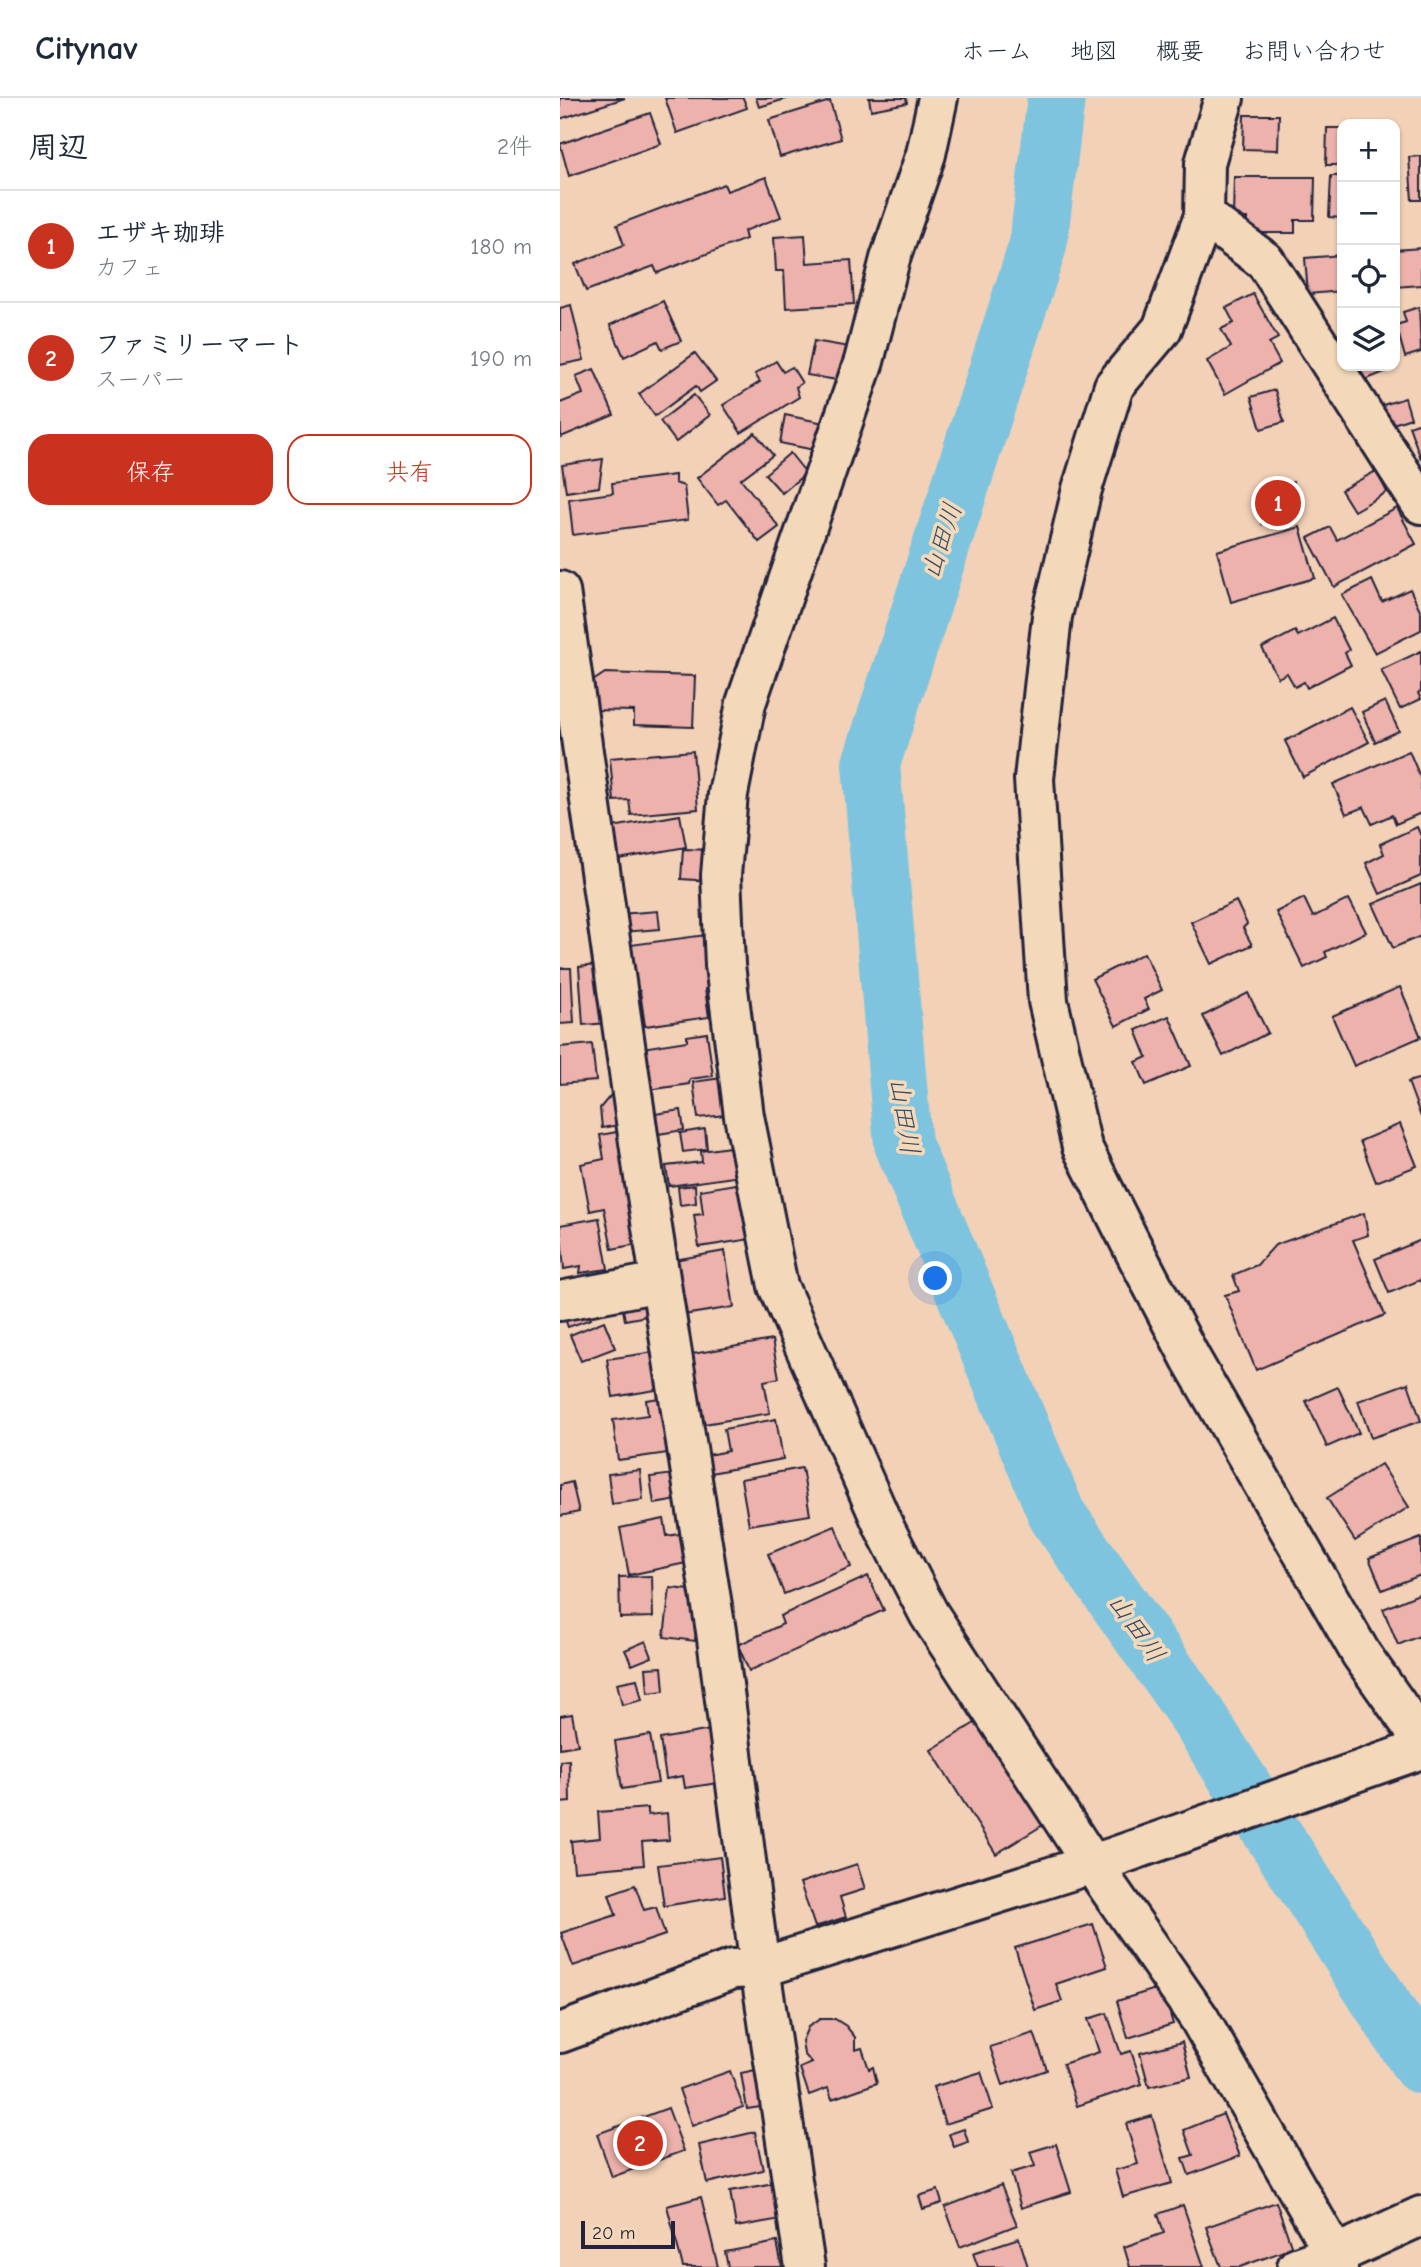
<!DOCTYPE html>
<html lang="ja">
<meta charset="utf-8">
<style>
body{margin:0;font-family:"Comic Neue","Klee One",sans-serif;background:#f2f2f3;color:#1f2937}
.controls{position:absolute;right:21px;top:21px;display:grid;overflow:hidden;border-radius:14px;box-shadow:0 2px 5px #0004}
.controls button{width:63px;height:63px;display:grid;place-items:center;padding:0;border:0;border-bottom:2px solid #e0e1e3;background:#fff;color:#1f2937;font:35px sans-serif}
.scale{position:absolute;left:21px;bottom:18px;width:94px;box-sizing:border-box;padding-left:7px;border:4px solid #22223b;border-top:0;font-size:19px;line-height:24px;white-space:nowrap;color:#22223b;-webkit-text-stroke:5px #f3d9ba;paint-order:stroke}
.you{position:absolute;left:376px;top:1181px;width:24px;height:24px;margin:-18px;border:5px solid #fff;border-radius:50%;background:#1a73e8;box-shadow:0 0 0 10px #1a73e833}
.badge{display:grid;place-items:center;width:46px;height:46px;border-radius:50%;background:#c8321e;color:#fff;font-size:23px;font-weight:700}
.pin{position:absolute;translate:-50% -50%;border:4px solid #fff;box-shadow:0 2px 7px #0006}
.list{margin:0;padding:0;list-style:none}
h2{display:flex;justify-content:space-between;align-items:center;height:91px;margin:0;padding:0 28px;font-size:30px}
h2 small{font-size:23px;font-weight:400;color:#747a83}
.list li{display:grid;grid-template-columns:46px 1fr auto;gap:21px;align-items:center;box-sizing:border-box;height:112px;padding:0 28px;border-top:2px solid #e0e1e3}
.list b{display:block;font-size:26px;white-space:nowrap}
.list p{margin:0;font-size:23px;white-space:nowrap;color:#747a83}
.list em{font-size:23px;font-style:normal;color:#747a83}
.actions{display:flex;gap:14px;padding:21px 28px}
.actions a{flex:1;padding:16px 0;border:2px solid #c8321e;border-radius:21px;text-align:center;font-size:24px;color:#c8321e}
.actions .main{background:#c8321e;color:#fff}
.icon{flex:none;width:38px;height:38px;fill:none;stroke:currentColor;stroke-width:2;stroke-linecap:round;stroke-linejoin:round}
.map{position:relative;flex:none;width:861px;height:2169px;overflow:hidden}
header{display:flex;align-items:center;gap:42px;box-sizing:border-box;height:98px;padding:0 35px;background:#fff;border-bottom:2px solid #e0e1e3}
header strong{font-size:33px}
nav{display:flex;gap:38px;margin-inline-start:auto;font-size:24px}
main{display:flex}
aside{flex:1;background:#fff}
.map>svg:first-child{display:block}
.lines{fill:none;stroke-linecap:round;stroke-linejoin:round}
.river{stroke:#7ec4df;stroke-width:58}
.building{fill:#edb2ac;stroke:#22223b;stroke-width:2}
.minor-casing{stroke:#22223b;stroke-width:44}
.minor{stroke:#f3d9ba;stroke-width:38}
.labels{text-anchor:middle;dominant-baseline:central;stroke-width:7;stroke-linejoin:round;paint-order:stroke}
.water-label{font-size:26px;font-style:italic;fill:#394a64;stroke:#f3d9ba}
</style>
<header>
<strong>Citynav</strong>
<nav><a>ホーム</a><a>地図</a><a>概要</a><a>お問い合わせ</a></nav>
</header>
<main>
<aside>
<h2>周辺<small>2件</small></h2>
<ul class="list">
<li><span class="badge">1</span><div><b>エザキ珈琲</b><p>カフェ</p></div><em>180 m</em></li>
<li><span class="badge">2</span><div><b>ファミリーマート</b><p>スーパー</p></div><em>190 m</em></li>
</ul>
<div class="actions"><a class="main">保存</a><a>共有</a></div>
</aside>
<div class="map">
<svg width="861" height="2169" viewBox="0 0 861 2169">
<rect width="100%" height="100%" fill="#f2d1b7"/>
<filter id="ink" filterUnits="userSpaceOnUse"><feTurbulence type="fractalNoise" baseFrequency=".0143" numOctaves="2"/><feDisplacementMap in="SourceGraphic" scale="14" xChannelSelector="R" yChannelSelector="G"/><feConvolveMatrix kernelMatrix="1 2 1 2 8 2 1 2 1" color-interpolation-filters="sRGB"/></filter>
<g filter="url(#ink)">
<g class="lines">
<!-- river -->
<polyline class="river" points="496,0 478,147 311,666 343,1046 497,1417 633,1611 861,1967"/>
</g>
<!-- building -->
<g class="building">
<polygon points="0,0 65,0 0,21"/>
<polygon points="105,0 183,0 187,10 117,35"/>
<polygon points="196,0 229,0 199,9"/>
<polygon points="309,0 346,0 347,5 311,12"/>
<polygon points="270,3 281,41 220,59 209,22"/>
<polygon points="90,15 101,46 9,78 0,46"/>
<polygon points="684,17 719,17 718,52 683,51"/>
<polygon points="767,30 782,30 782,67 766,67"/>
<polygon points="861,58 861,102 852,102 849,59"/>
<polygon points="771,78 782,78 782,120 769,119"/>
<polygon points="206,79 221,119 184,133 186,141 97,175 94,168 26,193 15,166 64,147 57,127 164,86 167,93"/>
<polygon points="674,79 755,79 754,122 735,122 735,135 687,135 687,120 673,120"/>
<polygon points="245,137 247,165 291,162 294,206 226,210 224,173 216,173 214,139"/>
<polygon points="861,150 861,187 835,189 835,152"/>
<polygon points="782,157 782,193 748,196 745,160"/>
<polygon points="693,196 718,240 709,245 720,265 665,296 647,263 671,249 661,231 674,225 666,210"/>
<polygon points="103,203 121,243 102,251 98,243 64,259 50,227"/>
<polygon points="11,207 24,262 0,267 0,210"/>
<polygon points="859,209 861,254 845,259 836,227 846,224 843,214"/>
<polygon points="254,243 289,249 283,283 247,277"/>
<polygon points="135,255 156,283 140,294 136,288 95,318 79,296"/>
<polygon points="216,263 223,274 232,269 242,285 236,289 239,299 181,335 163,307 200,284 195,276"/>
<polygon points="799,268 831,268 832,271 805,282"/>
<polygon points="34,271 54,317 1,339 0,305 23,296 16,278"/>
<polygon points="715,292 724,324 701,331 691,299"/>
<polygon points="134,297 150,317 116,344 100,323"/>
<polygon points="845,300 851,320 830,327 823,307"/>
<polygon points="225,317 269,326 264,354 220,345"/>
<polygon points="861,324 861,361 849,328"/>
<polygon points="195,335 213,357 181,381 219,429 199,444 166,402 158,407 137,380"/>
<polygon points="230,355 246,375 222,395 205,376"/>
<polygon points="43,361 39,389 6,394 2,367"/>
<polygon points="816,373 827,394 794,413 781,392"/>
<polygon points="115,377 115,385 124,388 128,422 13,437 9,401 53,395 52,385"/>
<polygon points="733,384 742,414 702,426 694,396"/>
<polygon points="837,410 856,446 774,489 748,440 770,429 777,442"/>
<polygon points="740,429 755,480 671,504 657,453"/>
<polygon points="812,482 822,504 850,491 861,514 861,532 815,555 782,497"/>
<polygon points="773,520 789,552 785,555 791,567 747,590 744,584 735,589 727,575 718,580 702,550 735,533 738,538"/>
<polygon points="861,553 861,593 858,595 861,601 840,611 821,572"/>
<polygon points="45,575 135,578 133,629 74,627 74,613 31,612 33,583"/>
<polygon points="825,603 839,633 815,644 802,614"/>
<polygon points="790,609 809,644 743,679 725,643"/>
<polygon points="133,653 138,711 71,717 69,702 54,703 50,660"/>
<polygon points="849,653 861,681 861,715 836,726 832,717 812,726 804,709 786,716 773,686"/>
<polygon points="120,717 126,749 53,762 47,730"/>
<polygon points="857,729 861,738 861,778 820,796 806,765 824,756 820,746"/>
<polygon points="123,751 153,752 151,783 121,781"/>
<polygon points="861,786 861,838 833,850 813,806"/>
<polygon points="744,800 753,819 789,801 806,834 765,854 767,859 744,870 716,814"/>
<polygon points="676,803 687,826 683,830 692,847 651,866 631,824"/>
<polygon points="98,813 100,831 62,834 60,816"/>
<polygon points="153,836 160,889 145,891 149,919 85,928 80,893 69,894 63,848"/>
<polygon points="584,855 602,892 584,901 589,911 556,928 532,881"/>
<polygon points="45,866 49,925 23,927 19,869"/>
<polygon points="0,870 11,870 14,925 0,926"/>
<polygon points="840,889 861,939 794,968 772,918"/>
<polygon points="688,895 708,935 663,958 643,918"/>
<polygon points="609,918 631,968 586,987 576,964 587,959 576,932"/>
<polygon points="147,935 153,978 130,981 129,986 88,992 82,950 127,943 127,938"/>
<polygon points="32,946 36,983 0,986 0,949"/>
<polygon points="169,979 174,1016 138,1020 133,984"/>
<polygon points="861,980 861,1019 848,984"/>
<polygon points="60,986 65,1026 42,1030 40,1010"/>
<polygon points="121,1012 124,1032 98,1036 95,1016"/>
<polygon points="840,1026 857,1068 816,1084 800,1043"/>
<polygon points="145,1031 147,1051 123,1054 120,1035"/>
<polygon points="68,1032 82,1145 52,1151 44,1110 30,1113 21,1066 44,1061 40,1037"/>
<polygon points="184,1047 188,1077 109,1088 106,1068 142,1064 141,1053"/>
<polygon points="182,1085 191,1141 139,1149 134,1117 143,1116 140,1092"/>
<polygon points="135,1087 136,1105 120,1107 118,1089"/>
<polygon points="804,1115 808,1137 793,1142 825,1217 696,1272 665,1197 679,1193 673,1177 697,1167 715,1147"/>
<polygon points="39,1120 48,1171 20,1175 21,1168 4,1171 0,1127"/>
<polygon points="861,1142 861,1185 860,1182 829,1195 815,1161"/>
<polygon points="165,1153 174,1209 123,1217 114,1162"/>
<polygon points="88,1191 92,1217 65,1222 60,1196"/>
<polygon points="23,1199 31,1221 8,1229 0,1207"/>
<polygon points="44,1223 55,1250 21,1263 10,1237"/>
<polygon points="212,1242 219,1280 204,1283 210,1315 144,1326 132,1256"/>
<polygon points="102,1253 108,1290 53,1299 47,1261"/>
<polygon points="848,1285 861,1323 811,1340 798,1303"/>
<polygon points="778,1289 799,1335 767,1349 746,1303"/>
<polygon points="107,1299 115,1354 58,1362 53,1322 88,1317 86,1302"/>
<polygon points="216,1321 223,1361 151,1375 148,1357 168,1353 164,1331"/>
<polygon points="821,1366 849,1409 795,1443 767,1400"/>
<polygon points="242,1370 250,1417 189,1427 181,1381"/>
<polygon points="80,1372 83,1402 52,1406 48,1376"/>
<polygon points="114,1376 118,1402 94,1406 90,1379"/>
<polygon points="12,1384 19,1414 0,1418 0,1387"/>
<polygon points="104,1421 107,1438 125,1435 131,1464 69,1477 60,1430"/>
<polygon points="275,1428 291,1469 224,1496 208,1456"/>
<polygon points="861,1440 861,1477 822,1492 809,1460"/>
<polygon points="92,1478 93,1519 60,1520 59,1479"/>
<polygon points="308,1478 324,1512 189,1573 178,1547 223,1526 220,1518"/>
<polygon points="110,1490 141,1493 135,1543 104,1539"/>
<polygon points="861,1495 861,1544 859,1538 838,1547 823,1511"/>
<polygon points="86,1543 92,1559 72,1567 65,1552"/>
<polygon points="102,1569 104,1593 88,1595 86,1570"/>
<polygon points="77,1581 82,1602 62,1607 57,1585"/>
<polygon points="12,1616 18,1647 0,1650 0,1618"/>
<polygon points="418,1623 483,1727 436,1756 371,1652"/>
<polygon points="162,1630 171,1683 125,1690 123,1678 106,1681 100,1641"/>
<polygon points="90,1637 98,1685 62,1691 55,1643"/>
<polygon points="9,1662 10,1704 0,1705 0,1663"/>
<polygon points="88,1710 88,1717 107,1715 109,1742 82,1744 84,1767 14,1773 11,1743 40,1740 38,1714"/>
<polygon points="160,1759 165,1798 104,1808 98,1767"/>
<polygon points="297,1766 305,1791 280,1799 286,1819 255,1829 240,1785"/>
<polygon points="75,1787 84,1812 96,1809 105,1837 13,1868 1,1835 56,1817 49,1796"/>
<polygon points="533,1826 547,1869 496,1886 502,1903 475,1912 455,1850"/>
<polygon points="602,1889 613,1926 568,1940 557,1903"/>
<polygon points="547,1915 561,1956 571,1953 582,1986 517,2008 503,1966 539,1954 528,1921"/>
<polygon points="260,1921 275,1921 286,1928 295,1939 295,1952 302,1950 309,1971 313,1969 317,1985 272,2001 268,1990 249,1997 240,1970 252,1965 244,1956 242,1943 248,1929"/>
<polygon points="474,1935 487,1972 443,1987 430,1949"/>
<polygon points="622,1944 631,1979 589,1989 580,1955"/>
<polygon points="200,1971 207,2008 187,2011 181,1975"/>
<polygon points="170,1973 183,2009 132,2028 119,1991"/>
<polygon points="421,1974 433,2011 385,2026 373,1989"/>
<polygon points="108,2010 124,2053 52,2079 37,2036"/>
<polygon points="663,2016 680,2058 629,2077 623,2060 633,2057 624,2032"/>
<polygon points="592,2018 612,2085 563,2099 555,2072 578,2066 566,2026"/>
<polygon points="404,2031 408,2044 394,2049 389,2036"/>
<polygon points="195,2034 203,2072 147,2085 139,2047"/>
<polygon points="496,2046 511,2094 461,2110 451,2075 475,2068 470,2054"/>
<polygon points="214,2085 221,2121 176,2129 170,2093"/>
<polygon points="441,2087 457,2127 400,2149 385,2109"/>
<polygon points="378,2092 382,2105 363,2111 359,2098"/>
<polygon points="141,2099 158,2169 123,2169 107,2108"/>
<polygon points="716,2104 732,2150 680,2169 661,2169 646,2129"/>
<polygon points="623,2107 644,2169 570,2169 564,2149 604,2135 598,2116"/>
<polygon points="459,2140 468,2169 418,2169 413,2155"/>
<polygon points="217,2144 222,2169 168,2169 165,2154"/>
</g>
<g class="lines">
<defs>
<g id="minor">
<polyline points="378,0 366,56 330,161 304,263 186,605 168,696 161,777 165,867 184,1018 218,1188 324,1429 369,1516 532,1766 639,1920 774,2155 778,2169"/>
<polyline points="664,0 645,65 644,118 602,231 554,288 522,391 492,518 474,681 488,903 522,1049 575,1154 631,1261 801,1556 861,1641"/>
<polyline points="644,118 705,163 861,406"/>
<polyline points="0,493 84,1079 156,1533 200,1870 245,2169"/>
<polyline points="0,1203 100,1184"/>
<polyline points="0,1935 173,1871 200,1870 551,1760 861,1651"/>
<polyline points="737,2169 793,2149 861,2118"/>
</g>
</defs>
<!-- minor casing -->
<use href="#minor" class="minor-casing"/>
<!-- minor -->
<use href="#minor" class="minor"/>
</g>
</g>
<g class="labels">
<!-- water labels -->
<g class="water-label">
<text transform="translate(382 443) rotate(-72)">山田川</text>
<text transform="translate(344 1018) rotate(81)">山田川</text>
<text transform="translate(576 1530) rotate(55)">山田川</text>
</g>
</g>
</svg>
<div class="controls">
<button>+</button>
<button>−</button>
<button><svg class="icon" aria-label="locate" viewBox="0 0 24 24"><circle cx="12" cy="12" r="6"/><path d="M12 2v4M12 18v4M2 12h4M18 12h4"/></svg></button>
<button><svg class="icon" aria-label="layers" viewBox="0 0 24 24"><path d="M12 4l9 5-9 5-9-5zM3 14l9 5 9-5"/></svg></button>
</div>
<div class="scale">20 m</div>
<div class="you"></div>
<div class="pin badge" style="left:718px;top:405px">1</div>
<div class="pin badge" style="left:80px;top:2045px">2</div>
</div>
</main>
